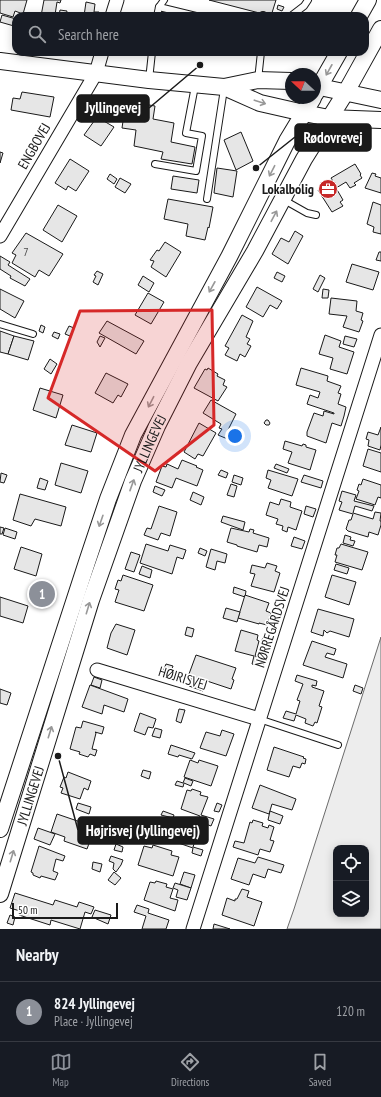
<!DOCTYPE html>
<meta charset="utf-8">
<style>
body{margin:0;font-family:"PT Sans Narrow",sans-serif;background:#242831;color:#f1f3f6}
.controls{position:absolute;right:12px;bottom:12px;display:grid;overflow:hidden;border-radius:8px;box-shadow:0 2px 10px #0003}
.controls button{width:36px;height:36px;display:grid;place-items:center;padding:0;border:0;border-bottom:1px solid #363941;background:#171b24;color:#f1f3f6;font:20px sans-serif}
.compass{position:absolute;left:285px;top:68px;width:36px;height:36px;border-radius:50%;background:#171b24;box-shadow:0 2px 10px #0003;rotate:292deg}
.scale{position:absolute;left:12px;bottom:10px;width:106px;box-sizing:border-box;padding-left:4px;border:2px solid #1a1a1a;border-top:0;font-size:11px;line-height:14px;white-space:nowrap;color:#1a1a1a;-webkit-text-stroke:3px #fff;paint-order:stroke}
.you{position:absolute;left:235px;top:436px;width:14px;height:14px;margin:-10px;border:3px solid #fff;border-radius:50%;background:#1a73e8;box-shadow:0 0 0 6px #1a73e833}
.badge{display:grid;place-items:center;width:26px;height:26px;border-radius:50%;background:#8c9099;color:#fff;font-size:13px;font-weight:700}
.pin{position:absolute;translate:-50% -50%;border:2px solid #fff;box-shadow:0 1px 4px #0006}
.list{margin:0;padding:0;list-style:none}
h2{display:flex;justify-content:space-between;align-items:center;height:52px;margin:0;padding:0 16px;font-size:17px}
h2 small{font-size:13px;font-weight:400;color:#9ea1a6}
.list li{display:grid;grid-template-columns:26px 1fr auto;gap:12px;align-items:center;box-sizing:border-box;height:60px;padding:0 16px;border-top:1px solid #363941}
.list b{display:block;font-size:15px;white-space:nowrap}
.list p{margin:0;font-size:13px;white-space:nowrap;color:#9ea1a6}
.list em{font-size:13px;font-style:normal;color:#9ea1a6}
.icon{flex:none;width:22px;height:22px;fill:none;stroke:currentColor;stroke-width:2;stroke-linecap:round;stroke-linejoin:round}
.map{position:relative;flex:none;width:381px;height:929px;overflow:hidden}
.search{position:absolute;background:#171b24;box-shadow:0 2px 10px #0003;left:12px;right:12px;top:12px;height:44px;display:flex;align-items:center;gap:10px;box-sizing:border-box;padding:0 14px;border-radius:12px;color:#9ea1a6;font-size:15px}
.sheet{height:112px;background:#171b24}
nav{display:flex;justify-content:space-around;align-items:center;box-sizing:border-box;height:56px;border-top:1px solid #363941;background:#171b24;font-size:11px;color:#9ea1a6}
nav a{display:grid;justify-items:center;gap:2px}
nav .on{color:#8c9099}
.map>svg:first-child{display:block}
.green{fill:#ededed;stroke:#6a6a6a;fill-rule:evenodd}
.building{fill:#e6e6e6;stroke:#1a1a1a}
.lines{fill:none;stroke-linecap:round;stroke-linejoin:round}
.service-casing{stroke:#1a1a1a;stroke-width:8}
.minor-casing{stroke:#1a1a1a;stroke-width:15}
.tertiary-casing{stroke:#1a1a1a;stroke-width:18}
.service{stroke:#fff;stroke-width:6}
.minor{stroke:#fff;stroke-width:13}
.tertiary{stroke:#fff;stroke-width:16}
.oneway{stroke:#989898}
.marked{fill:#d62828;fill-opacity:0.2;stroke:#d62828;stroke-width:3;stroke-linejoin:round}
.labels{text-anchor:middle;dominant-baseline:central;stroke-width:3;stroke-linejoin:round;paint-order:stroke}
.number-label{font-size:12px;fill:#4d4d4d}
.street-label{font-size:14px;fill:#1a1a1a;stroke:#fff}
.poi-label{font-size:14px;font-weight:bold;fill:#1a1a1a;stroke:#fff;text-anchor:end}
.leader{fill:none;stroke:#1a1a1a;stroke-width:1.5}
.callout-dot{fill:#1a1a1a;stroke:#fff;stroke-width:1.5}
.callout{fill:#1a1a1a;stroke:#1a1a1a;stroke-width:1.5}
.callout-label{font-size:15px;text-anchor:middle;font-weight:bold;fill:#fff}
</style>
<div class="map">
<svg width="381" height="929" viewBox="0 0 381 929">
<rect width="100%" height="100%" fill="#fff"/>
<!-- green -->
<path class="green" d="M381 637V929H287L294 909ZM336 848H366V914H336Z"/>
<!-- building -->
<g class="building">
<polygon points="0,0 27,0 23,14 15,11 13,17 0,13"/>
<polygon points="44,0 61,0 60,3 57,2 55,15 57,16 41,16"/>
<polygon points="209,0 276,0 271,16"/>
<polygon points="86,2 95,4 94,12 99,12 98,16 84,16"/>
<polygon points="278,5 284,7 282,11 277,9"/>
<polygon points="60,10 67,11 66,16 59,16"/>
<polygon points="73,13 78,14 78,16 72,16"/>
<polygon points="2,15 16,19 14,26 0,22"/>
<polygon points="22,92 54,97 50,117 11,110 13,98 20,99"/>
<polygon points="126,101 155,106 153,119 174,123 171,142 195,147 192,164 161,159 163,152 134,146 136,130 122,128"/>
<polygon points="97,117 114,127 101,146 84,135"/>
<polygon points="241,132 253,161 236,170 224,140"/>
<polygon points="0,152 3,153 0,163"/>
<polygon points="70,159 89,171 76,191 68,186 66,190 55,183"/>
<polygon points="355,164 361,174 360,175 362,178 354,183 356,185 350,188 346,182 336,188 343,200 340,202 343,206 332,212 318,190 332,182 333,184 334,183 331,178"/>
<polygon points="217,168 237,171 233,197 214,193"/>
<polygon points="372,173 376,174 375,176 381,178 381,193 365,188"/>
<polygon points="110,174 117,179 114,184 107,179"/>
<polygon points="173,176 199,180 197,193 171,189"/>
<polygon points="120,178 131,184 125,193 115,187"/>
<polygon points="168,199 213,207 209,228 208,227 205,240 186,236 188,224 164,219"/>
<polygon points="373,202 381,205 381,234 373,232 374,227 367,224"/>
<polygon points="58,205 77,216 62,242 43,230"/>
<polygon points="295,231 303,236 288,264 272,254 281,238 289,242"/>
<polygon points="26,233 63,254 49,276 39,270 35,277 12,263 16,255 12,253"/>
<polygon points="165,242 181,252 166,277 151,267 154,261 150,260 157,250 159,251"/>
<polygon points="379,252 381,252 381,261 376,260"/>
<polygon points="0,256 10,262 8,265 30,279 25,286 10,278 11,276 0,269"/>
<polygon points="352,264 379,272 373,290 346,282"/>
<polygon points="97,271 103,274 98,285 93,282 96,276 94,275"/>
<polygon points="277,272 285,276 282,282 274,278"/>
<polygon points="320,275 325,278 318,292 313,289"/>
<polygon points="143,276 154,283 149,292 138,285"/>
<polygon points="257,287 282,301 277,309 270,305 263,317 246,307"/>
<polygon points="0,289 24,301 15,318 0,309"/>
<polygon points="323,289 329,290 328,298 322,298"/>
<polygon points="148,293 164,302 151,324 135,315"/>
<polygon points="331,298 357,301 356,311 363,313 361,320 363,321 359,332 343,327 347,316 329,314"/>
<polygon points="242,315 253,321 246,337 250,339 247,344 251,346 245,357 240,354 237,361 225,355 229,348 225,346"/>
<polygon points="107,321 144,341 136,354 99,333"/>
<polygon points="41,325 45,327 43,333 39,331"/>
<polygon points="69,326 74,328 70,336 65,334"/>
<polygon points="0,331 14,336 8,354 0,352"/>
<polygon points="54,332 60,334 58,339 52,336"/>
<polygon points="325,335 341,341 339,347 354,352 347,374 330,369 333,358 319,354"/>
<polygon points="14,336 34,341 28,360 8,354"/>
<polygon points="100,336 105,338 100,347 97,342"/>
<polygon points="345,336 357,339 354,347 343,344"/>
<polygon points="50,359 57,364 51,374 44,369"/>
<polygon points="208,368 218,374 217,376 225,380 223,385 227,387 218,401 194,388 205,369 207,370"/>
<polygon points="301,368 328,376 327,381 341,386 338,393 341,394 338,404 346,407 344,416 341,426 332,423 326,443 307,436 307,432 314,413 323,416 324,411 334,414 334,413 307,404 310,395 318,398 320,392 296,385"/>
<polygon points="106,373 128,384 121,397 118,395 113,403 95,393"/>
<polygon points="40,388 63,395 56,418 33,410"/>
<polygon points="211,400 236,414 227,432 232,435 230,440 218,435 222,429 219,428 221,424 203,413"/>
<polygon points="266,420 268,420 270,423 269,425 266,425 264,423"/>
<polygon points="199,423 216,433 203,456 198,454 195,459 184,452"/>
<polygon points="72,425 97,433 91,452 65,445"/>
<polygon points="381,427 381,445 380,450 368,446 369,440 366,439 368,432 378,435"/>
<polygon points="285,441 302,446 303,444 306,445 306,447 316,450 310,470 288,463 292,452 283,449"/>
<polygon points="368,449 381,453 381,472 363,466"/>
<polygon points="182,460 197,466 196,467 203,470 197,486 176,478 172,488 156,482 162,466 166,467 167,464 178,469"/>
<polygon points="61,463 88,471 81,493 55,485"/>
<polygon points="276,464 289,469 287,473 274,468"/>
<polygon points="221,470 228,473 226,478 218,475"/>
<polygon points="268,470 298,479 292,496 268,488 271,480 266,478"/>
<polygon points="1,473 7,475 4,483 0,482"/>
<polygon points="234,475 243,478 241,485 232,482"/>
<polygon points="304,475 323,481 321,488 301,482"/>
<polygon points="40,478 48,481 45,490 37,488"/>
<polygon points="363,479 381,485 381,498 378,497 375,505 356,499 359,491 357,490 359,484 361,485"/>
<polygon points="231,484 237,486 234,497 227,495"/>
<polygon points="155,486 165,490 162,496 153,492"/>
<polygon points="342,491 356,495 354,501 374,506 372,511 355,506 353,513 373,519 375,512 381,513 380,521 381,521 381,525 378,535 369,532 368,537 348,531 346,529 349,520 351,520 353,514 339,510 342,502 339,501"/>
<polygon points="193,492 204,497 201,505 190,500"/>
<polygon points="20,494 66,507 61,526 35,519 31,526 13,520"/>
<polygon points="281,499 291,502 290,507 302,511 296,530 288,527 287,532 282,530 283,526 276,524 278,519 266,515 270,502 279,505"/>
<polygon points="159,506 177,512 170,536 161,533 158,540 144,535 147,528 151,529"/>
<polygon points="306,506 316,509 313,517 304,514"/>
<polygon points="223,516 245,522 243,530 221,522"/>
<polygon points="0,527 4,528 2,534 0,534"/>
<polygon points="5,528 17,532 15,539 3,535"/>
<polygon points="231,528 249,532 250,529 254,530 253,533 269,538 267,547 259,545 257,552 237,546 237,545 227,542"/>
<polygon points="345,535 351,537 350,540 355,541 353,546 343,543"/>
<polygon points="294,537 305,541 302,549 291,546"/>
<polygon points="146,544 168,551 170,545 186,550 183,559 177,557 172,574 140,563"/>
<polygon points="341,544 368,552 362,570 335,562 337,555 335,555 337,548 339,548"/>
<polygon points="21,547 42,554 36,576 14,569"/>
<polygon points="200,548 207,551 205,556 198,553"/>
<polygon points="211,549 227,554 225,563 217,561 215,570 206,567"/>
<polygon points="131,552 140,555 134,572 125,569"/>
<polygon points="267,563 277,566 275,571 280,573 274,592 251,586 255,574 250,573 252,565 265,568"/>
<polygon points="336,564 349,568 347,574 334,570"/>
<polygon points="142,566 152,570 150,578 139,574"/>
<polygon points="123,575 153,585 144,611 115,602 119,590 115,589 118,580 121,581"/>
<polygon points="332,575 356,582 349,605 325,597"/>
<polygon points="234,587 246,591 245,597 233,593"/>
<polygon points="39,589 47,592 45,598 37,596"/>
<polygon points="245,595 269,603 266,611 271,613 267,625 259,623 259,624 238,618"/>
<polygon points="0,597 28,606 23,623 0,616"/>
<polygon points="226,608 240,612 237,622 223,618"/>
<polygon points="318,609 354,619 349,637 330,631 327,633 324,630 323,636 311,632"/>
<polygon points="116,624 135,630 127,655 107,648 111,633"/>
<polygon points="187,627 194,629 192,637 185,635"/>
<polygon points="241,630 258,635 257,640 259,641 255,656 265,659 263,667 252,664 254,656 235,651"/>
<polygon points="263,637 271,640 269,646 261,644"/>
<polygon points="312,641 336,649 334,655 327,653 325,657 347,664 343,678 303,665"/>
<polygon points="196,655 236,668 232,679 234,680 231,689 207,681 203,691 189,686 192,676 189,674"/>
<polygon points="166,664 173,666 169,677 162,674"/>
<polygon points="297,675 317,681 316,686 312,685 312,687 324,691 319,706 322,707 317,723 315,722 313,726 305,723 306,719 296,715 294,721 283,718 286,711 296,714 300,701 297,700 303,684 295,681"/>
<polygon points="94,677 102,680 100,688 91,685"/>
<polygon points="90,685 128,699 124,712 104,705 102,714 82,707"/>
<polygon points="355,685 363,688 361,694 353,691"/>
<polygon points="0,689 11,693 7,705 0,703"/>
<polygon points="179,709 185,710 181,723 176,721"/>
<polygon points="140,713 156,719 153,728 148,727 145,735 134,731"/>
<polygon points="83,721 104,727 102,734 95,732 96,733 92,749 97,750 95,756 90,754 88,757 79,754 80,752 70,749 76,727 81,728"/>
<polygon points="155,728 162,730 160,738 152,736"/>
<polygon points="222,730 234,734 226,756 200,748 206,732 220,736"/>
<polygon points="171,745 195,753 192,759 179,755 178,757 168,754"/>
<polygon points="274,747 304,757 303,758 306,759 305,764 302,763 300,768 293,766 289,777 267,770"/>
<polygon points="190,760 198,763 199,760 218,766 211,786 184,777"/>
<polygon points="143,770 151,772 149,779 141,776"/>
<polygon points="68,772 91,781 88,790 84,788 80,799 61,793 63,788 60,787 64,777 66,778"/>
<polygon points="185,778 193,781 191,786 184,783 183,787 175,785 177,781 183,783"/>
<polygon points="260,785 296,799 292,810 272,804 269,814 252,808"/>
<polygon points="192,789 201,792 200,795 208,797 201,815 214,819 211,826 198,821 200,816 181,809 187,790 191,791"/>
<polygon points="78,803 91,807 89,814 76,809"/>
<polygon points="217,803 222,805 219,812 214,811"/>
<polygon points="163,811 174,815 173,818 161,815"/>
<polygon points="270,811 283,816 280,824 268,820"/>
<polygon points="57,814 95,827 87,849 64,841 65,837 51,832"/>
<polygon points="253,820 263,823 262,826 268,828 269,825 274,827 270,840 274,841 270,852 260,849 258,855 233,847 235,841 244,843 250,822 252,823"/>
<polygon points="179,823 188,826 189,823 193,824 192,827 199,829 193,847 203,850 201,856 192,853 193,848 167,839 170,830 176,832"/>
<polygon points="38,828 55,834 50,845 34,839"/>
<polygon points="137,836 148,839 147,844 136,840"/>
<polygon points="116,844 123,847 122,852 114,850"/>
<polygon points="153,845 172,851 171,855 179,857 173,876 138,865 144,846 152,848"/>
<polygon points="39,846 65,856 63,861 56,859 53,871 58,873 55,880 41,876 40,878 33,875 33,873 31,872"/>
<polygon points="111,856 123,860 121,865 116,872 113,869 114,863 109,861"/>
<polygon points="258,857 284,865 281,873 268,869 265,878 253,874 249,885 231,879 238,858 255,863"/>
<polygon points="93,862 102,864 100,872 92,869"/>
<polygon points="114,872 121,878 115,885 108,880"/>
<polygon points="184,872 195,875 191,888 180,884"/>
<polygon points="156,881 167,884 166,887 173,889 170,898 178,900 175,911 144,900 150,882 155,883"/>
<polygon points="175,883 191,888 187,900 176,897 178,890 173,888"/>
<polygon points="242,889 249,891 247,897 262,902 254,926 222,915 227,898 235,901 235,899 237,899"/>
<polygon points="15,893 53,905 55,900 77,907 79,902 94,907 91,914 85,912 80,929 51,920 50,925 19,915 20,911 10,908"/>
<polygon points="137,905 149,909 148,913 169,920 166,929 142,929 146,916 134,912"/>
<polygon points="95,910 111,915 108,924 92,917"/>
<polygon points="10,915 15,917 13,925 7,923"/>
<polygon points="214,924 230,929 213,929"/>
</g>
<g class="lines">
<defs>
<g id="service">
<polyline points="159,7 164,0"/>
<polyline points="157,16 159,7 196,16"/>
<polyline points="263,16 263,15"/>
<polyline points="291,16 304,6 308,0"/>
<polyline points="149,80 152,52"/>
<polyline points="258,80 261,52"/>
<polyline points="155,164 196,171 202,136 186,133 195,86"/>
<polyline points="207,199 224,89"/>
<polyline points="284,200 307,213 316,215"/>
<polyline points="0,324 33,334"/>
<polyline points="259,719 338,745"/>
</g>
<g id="minor">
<polyline points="112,16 117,0"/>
<polyline points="0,236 96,73 102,52"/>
<polyline points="97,670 259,719"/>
<path d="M193 929C255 731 319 533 381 335"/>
</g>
<g id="tertiary">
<polyline points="359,16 368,0"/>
<polyline points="0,61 149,80 224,87 260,103 304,113 329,118 381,120"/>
<polyline points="315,86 381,100"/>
<polyline points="224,87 258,80 291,81"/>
<polyline points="315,94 339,52"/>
<polyline points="0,829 87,562 108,499 133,435 229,257 287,141 313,98"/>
<path id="s1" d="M0 894 91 600 133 481 157 426 189 363 255 251 304 159 346 92 381 29"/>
</g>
</defs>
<!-- service casing -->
<use href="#service" class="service-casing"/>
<!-- minor casing -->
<use href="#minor" class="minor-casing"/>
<!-- tertiary casing -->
<use href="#tertiary" class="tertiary-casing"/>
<!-- service -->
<use href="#service" class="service"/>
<!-- minor -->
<use href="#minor" class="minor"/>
<!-- tertiary -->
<use href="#tertiary" class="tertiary"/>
</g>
<!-- one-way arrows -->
<defs><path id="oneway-shaft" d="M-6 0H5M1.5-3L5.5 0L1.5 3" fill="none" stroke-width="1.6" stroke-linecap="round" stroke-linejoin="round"/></defs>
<g class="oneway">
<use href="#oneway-shaft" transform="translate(329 70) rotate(119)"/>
<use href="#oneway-shaft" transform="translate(260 102) rotate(18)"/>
<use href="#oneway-shaft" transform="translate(272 171) rotate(117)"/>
<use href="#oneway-shaft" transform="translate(274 216) rotate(-62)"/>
<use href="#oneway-shaft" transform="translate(212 287) rotate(119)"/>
<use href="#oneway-shaft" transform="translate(151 402) rotate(117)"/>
<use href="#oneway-shaft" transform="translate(132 485) rotate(-70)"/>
<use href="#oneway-shaft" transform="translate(101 521) rotate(109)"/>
<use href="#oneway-shaft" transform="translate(88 608) rotate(-73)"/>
<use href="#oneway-shaft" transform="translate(50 732) rotate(-73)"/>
<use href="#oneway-shaft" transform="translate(12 856) rotate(-73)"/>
</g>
<!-- marked area -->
<path class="marked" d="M212 310 214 425 155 471 48 398 80 311Z"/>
<!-- icons -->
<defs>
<symbol id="office-disc" viewBox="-11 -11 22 22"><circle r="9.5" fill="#c62828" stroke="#fff"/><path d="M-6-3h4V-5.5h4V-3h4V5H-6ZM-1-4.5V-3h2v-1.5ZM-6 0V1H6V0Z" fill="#fff"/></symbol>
</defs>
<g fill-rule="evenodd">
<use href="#office-disc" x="317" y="178" width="22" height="22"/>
</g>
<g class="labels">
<!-- number labels -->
<g class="number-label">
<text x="26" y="251">7</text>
</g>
<!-- street labels -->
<g class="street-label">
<text transform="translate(34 146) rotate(-60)">ENGBOVEJ</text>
<text stroke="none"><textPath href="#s1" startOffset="475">JYLLINGEVEJ</textPath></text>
<text transform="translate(272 627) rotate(-72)">NØRREGÅRDSVEJ</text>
<text transform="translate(183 678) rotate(17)">HØJRISVEJ</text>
<text stroke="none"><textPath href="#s1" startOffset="103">JYLLINGEVEJ</textPath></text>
</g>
<!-- poi labels -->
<g class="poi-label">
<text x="314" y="189">Lokalbolig</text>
</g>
</g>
<!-- callouts -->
<path class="leader" d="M200 65L149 108M256 168L295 137M58 756L78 830"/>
<g class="callout-dot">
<circle cx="200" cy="65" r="4"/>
<circle cx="256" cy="168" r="4"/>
<circle cx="58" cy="756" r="4"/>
</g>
<g class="callout">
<rect x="77" y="95" width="72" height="27" rx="4"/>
<rect x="295" y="124" width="76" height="27" rx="4"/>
<rect x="78" y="817" width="130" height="27" rx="4"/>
</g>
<g class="callout-label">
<text x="113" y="113">Jyllingevej</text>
<text x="333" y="143">Rødovrevej</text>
<text x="143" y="836">Højrisvej (Jyllingevej)</text>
</g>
</svg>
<div class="controls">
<button><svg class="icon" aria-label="locate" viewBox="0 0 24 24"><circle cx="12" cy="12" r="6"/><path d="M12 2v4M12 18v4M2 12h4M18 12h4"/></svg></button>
<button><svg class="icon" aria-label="layers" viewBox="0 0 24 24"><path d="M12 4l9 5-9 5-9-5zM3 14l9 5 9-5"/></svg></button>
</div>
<svg class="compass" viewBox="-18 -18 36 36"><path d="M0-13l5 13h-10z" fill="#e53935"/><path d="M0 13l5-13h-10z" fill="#9ea1a6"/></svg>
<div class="scale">50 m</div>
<div class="you"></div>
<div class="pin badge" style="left:42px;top:594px">1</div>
<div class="search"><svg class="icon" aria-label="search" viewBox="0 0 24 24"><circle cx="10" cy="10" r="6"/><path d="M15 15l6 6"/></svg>Search here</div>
</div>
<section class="sheet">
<h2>Nearby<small></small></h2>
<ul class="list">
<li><span class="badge">1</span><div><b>824 Jyllingevej</b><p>Place · Jyllingevej</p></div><em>120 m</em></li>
</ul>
</section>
<nav>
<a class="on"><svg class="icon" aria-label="map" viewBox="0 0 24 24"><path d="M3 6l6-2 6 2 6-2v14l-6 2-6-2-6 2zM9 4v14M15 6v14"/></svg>Map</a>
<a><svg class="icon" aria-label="directions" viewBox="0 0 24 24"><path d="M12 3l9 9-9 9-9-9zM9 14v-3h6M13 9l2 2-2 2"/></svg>Directions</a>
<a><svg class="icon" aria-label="saved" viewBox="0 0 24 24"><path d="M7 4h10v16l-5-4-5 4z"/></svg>Saved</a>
</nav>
